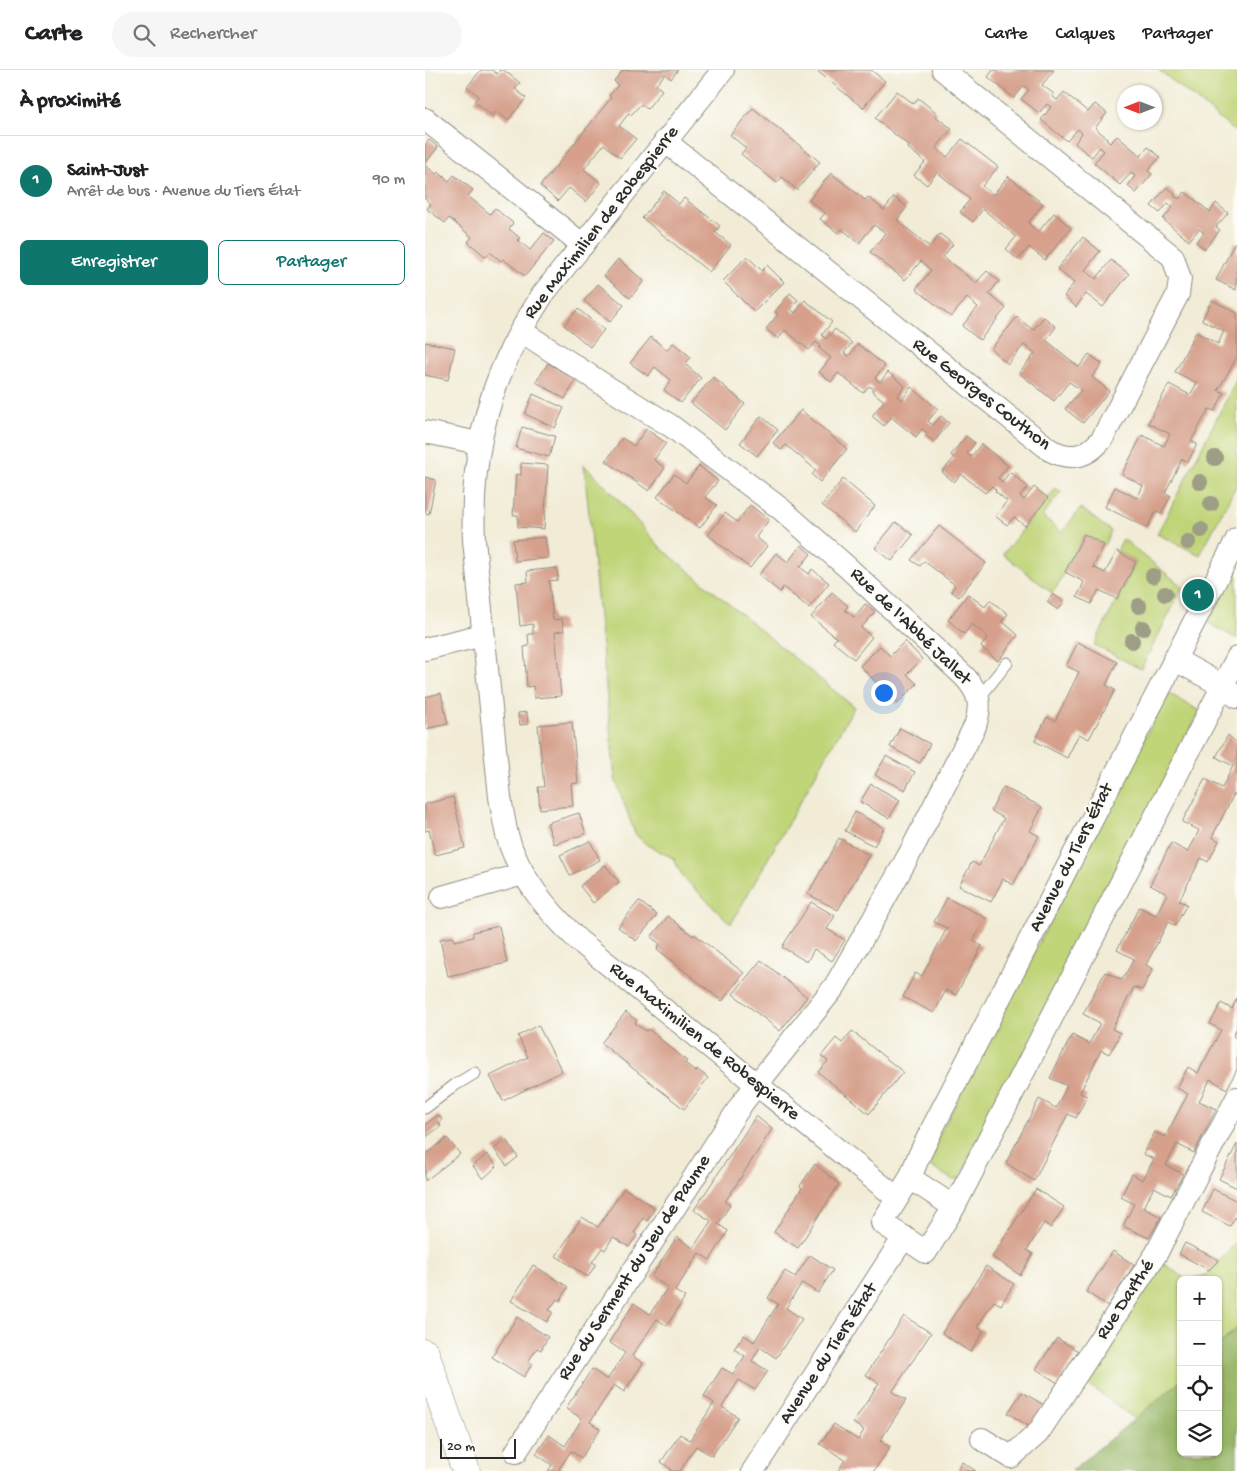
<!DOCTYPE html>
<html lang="fr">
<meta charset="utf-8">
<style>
body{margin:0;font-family:"Gochi Hand",sans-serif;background:#f6f6f6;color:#202124}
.controls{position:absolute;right:15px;bottom:15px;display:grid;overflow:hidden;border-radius:8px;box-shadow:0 1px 4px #0004}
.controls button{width:45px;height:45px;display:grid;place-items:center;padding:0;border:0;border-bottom:1px solid #e0e0e0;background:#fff;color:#202124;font:25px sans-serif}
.compass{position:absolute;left:692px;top:15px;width:45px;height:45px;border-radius:50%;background:#fff;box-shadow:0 1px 4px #0004;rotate:270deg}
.scale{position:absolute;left:15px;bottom:12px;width:76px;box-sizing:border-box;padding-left:5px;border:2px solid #2b2b2b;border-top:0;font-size:14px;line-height:18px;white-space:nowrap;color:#2b2b2b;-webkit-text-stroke:4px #fdfcf7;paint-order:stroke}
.you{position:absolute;left:458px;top:622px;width:18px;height:18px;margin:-12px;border:4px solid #fff;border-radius:50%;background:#1a73e8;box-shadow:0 0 0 8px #1a73e833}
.badge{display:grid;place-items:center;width:32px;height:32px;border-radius:50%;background:#0f766e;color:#fff;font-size:16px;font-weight:700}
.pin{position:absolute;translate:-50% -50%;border:2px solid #fff;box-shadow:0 1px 5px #0006}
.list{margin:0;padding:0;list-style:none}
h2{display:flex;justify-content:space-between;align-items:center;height:65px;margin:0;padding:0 20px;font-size:21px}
h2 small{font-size:16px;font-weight:400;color:#757577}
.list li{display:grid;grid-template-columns:32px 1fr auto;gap:15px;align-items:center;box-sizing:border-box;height:90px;padding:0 20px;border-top:1px solid #e0e0e0}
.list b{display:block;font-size:19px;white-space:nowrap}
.list p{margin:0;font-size:16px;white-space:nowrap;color:#757577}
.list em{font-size:16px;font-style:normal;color:#757577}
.actions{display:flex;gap:10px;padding:15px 20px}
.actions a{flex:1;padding:11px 0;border:1px solid #0f766e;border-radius:8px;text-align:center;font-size:18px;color:#0f766e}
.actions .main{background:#0f766e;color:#fff}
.icon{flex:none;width:28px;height:28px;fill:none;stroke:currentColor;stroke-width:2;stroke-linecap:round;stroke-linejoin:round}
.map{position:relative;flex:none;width:812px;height:1401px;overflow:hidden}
header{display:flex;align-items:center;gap:30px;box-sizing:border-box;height:70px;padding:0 25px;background:#fff;border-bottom:1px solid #e0e0e0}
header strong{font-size:24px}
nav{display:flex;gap:28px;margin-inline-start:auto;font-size:18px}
.search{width:350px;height:45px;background:#f6f6f6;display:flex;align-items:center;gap:12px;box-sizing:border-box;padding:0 18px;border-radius:28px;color:#757577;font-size:19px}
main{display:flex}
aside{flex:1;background:#fff}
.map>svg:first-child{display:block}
.green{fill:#c0d478;stroke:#768052}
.forest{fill:#98b668;stroke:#62704a}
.building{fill:#d6a08c}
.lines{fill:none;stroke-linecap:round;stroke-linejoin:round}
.service-casing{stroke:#8e8c81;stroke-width:13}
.minor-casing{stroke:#8e8c81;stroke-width:24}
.secondary-casing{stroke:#8e8c81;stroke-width:29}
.service{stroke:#fff;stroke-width:11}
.minor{stroke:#fff;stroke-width:22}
.secondary{stroke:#fff;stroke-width:28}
.tree{fill:#9d9e85}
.labels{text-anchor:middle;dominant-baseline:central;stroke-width:4.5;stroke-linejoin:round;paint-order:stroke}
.street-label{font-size:19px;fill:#2b2b2b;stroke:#fdfcf7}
</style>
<header>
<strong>Carte</strong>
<div class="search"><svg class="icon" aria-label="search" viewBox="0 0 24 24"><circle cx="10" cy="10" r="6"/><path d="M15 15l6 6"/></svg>Rechercher</div>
<nav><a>Carte</a><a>Calques</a><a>Partager</a></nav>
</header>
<main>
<aside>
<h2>À proximité<small></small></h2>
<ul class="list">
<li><span class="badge">1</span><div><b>Saint-Just</b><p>Arrêt de bus · Avenue du Tiers État</p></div><em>90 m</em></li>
</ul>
<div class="actions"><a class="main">Enregistrer</a><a>Partager</a></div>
</aside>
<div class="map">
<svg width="812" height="1401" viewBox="0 0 812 1401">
<rect width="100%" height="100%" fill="#fdfcf7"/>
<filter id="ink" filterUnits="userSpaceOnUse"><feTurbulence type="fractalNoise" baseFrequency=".02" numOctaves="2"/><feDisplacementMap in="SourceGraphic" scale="10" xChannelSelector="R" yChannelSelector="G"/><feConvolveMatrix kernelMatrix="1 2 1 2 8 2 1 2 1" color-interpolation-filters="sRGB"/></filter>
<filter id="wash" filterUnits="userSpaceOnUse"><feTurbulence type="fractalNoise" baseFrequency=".0096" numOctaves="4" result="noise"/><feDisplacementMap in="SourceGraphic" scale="20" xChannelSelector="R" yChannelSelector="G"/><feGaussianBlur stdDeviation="1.12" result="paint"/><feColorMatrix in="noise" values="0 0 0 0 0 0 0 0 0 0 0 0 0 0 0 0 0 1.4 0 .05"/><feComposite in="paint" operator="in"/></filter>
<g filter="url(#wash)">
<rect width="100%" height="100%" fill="#f2ecd7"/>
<!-- green -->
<g class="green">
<polygon points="734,0 812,0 812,63"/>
<polygon points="812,309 812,414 775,485 732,464"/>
<polygon points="159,395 182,417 236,478 429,637 306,854 258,807 248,788 222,775 210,764 190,708"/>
<polygon points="631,418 636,422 617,446 637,462 656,438 686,461 679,475 659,465 633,515 627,523 578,484"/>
<polygon points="698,469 758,517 716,599 669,575 711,492 692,481"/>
<polygon points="812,489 812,569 780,551"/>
<polygon points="743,623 775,641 534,1109 528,1110 503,1095 502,1089"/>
<polygon points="812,1172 812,1258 793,1276 793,1210 763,1210 781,1205"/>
<polygon points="736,1192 763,1210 756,1210 756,1311 710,1349 660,1312"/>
</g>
<!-- forest -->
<polygon class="forest" points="812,1258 812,1401 646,1401 756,1311 756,1382 793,1382 793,1276"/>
<g id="blocks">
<!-- building -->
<g class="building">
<polygon points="56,0 67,0 72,4 75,0 79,0 95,13 90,19 101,28 83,50 71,41 68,46 49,31 54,26 42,17"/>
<polygon points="198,0 253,0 246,9 240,4 231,15 237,20 222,39 216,34 206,45 204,43 194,56 211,69 195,88 179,74 159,99 176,113 161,132 144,118 133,131 115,116 186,28 184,26 193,15 189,11"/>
<polygon points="391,0 446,0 460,11 438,38"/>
<polygon points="568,0 629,0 617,15 629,24 627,26 632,30 639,22 663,42 670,34 682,43 670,58 682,68 681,70 685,73 692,66 716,86 723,77 735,87 723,101 727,104 711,123 703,116 710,106 706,103 695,115 669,93 679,81 675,77 667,87 658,80 650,73 657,63 653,59 642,71 616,50 626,37 622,34 614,43 596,29 604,20 599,16 589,28 563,7"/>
<polygon points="472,21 489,34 493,28 512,43 509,45 527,59 511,78 522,87 537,69 573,97 557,116 568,125 583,106 618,134 603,153 613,162 629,143 646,158 620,190 604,177 593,190 581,179 591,167 558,139 548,152 535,142 545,129 512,102 502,115 489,105 500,92 483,78 484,76 450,48"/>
<polygon points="328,38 395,92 372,120 357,107 352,113 316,84 321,78 305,65"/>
<polygon points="4,70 13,77 0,94 0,75"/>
<polygon points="0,95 11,104 13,102 24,111 29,105 48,120 43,126 60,140 65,144 70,138 79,146 88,153 84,159 95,168 93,170 105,180 119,163 129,171 100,206 78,189 76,191 65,182 61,187 43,172 47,167 24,148 20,153 2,139 6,134 0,129"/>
<polygon points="406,103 440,130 443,127 459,140 469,127 482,137 472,150 489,164 505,177 515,164 528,174 518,187 551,213 562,201 574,211 564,224 581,238 555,270 537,256 553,237 542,228 526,247 491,219 506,200 496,191 480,210 445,182 461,163 449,155 434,173 417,159 413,163 395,149 400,143 384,130"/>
<polygon points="742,117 750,124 749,126 754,129 760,122 785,142 791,133 803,143 791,157 795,160 780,179 771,172 779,163 774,159 764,171 738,149 748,137 743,133 735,143 726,136"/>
<polygon points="239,121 254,134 259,128 295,156 290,162 306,175 284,202 217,148"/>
<polygon points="658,167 675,181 660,200 671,209 686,190 704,204 678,237 661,224 651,237 639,226 649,213 632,199"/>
<polygon points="810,172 812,174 811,220 791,210"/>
<polygon points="322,186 337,201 342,195 359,212 329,242 298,211"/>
<polygon points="193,189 219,211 205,228 179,206"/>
<polygon points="173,214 199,235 185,252 159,231"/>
<polygon points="365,223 373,230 366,239 370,243 380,230 407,252 397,265 401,269 410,259 427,273 419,283 424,286 433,274 460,296 450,308 455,312 463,302 480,316 472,326 477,330 486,317 513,339 503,351 508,355 516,346 524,353 509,372 500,365 502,363 497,359 491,367 466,347 459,356 447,346 459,331 447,321 449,319 444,316 438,323 413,303 406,312 394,302 406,288 394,278 396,276 391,272 384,280 360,260 353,269 341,259 353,244 350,242"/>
<polygon points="787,230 812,243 812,287 793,320 799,323 790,341 784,339 766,371 772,374 763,392 757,389 740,423 746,426 736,444 731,441 722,458 680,437 690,417 712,428 718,416 697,404 717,365 739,376 745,364 723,353 744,314 765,325 772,313 750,302 771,262 793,274 799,261 777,250"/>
<polygon points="153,239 179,260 165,277 139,255"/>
<polygon points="592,247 608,260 619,247 631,257 621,270 654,297 664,284 677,294 667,307 684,321 658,353 640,339 656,320 644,312 629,331 594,303 610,283 599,275 583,294 566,279"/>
<polygon points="226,267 242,280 248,273 266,287 260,294 276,308 256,333 239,320 246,310 230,297 223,306 205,293"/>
<polygon points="0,272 30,278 23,310 0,305"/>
<polygon points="123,293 151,310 140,329 111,312"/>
<polygon points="288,307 320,334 300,360 266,333"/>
<polygon points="108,324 139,338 130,358 100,344"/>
<polygon points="376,340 422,379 395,412 387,405 391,400 361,375 356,380 348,373"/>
<polygon points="336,346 353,360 332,386 315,373"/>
<polygon points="97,357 130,366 124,387 91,378"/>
<polygon points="221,359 241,373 229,390 240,398 224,421 181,391 197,368 209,376"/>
<polygon points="541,366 550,373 542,383 546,387 556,374 583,396 573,408 577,412 585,402 603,417 595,426 599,430 609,417 623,428 600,456 589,447 582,455 570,446 582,431 570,421 571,420 567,416 560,423 536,404 529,412 517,402 529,388 526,385"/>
<polygon points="96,393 123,395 119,459 93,457 93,445 88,445 91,404 96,405"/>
<polygon points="274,396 293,411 280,427 292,435 275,458 232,427 249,404 261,413"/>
<polygon points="0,407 11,410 4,444 0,443"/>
<polygon points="418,409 450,436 430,462 397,435"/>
<polygon points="325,435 344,450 331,467 342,476 325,498 283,465 300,443 312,452"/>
<polygon points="471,452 488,465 467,491 450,478"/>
<polygon points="514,456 561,493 534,527 526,521 530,515 499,491 495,496 486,490"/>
<polygon points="659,464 679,475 668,497 680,503 692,481 711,492 692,529 674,520 666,534 652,527 659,512 640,502"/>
<polygon points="120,467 123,488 90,491 88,470"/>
<polygon points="376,475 386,484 375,497 384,504 387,499 404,513 384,538 358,517 355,522 334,505 351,483 363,492"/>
<polygon points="132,498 133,510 124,511 128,550 137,549 139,561 130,562 136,626 109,628 108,616 102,617 99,577 104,576 103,564 108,564 108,554 95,556 91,513 103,512 102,501"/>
<polygon points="407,522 423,536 420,540 429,547 440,534 450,542 436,558 447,567 429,589 408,572 412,568 386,547"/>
<polygon points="543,524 560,537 565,530 583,544 577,551 593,565 573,591 556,577 563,567 547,554 539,564 523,550"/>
<polygon points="628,524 639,532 633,540 622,532"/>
<polygon points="480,571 497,589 482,604 492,614 472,634 435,596 455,576 465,586"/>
<polygon points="653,572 692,592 681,615 690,620 664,669 654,664 642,688 610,671 622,647 630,651 654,602 641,596"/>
<polygon points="16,623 23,654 0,659 0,627"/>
<polygon points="102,642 103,654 95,655 93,643"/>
<polygon points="147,652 153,713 146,714 148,736 115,739 113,717 119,717 113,655"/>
<polygon points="475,658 505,674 495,693 465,677"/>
<polygon points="803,665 812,673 812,726 809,724 787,767 794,771 783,792 776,788 754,831 762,834 750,856 743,852 721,895 728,899 717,920 709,917 687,959 695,963 690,974 684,984 676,980 655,1023 662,1026 651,1048 643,1044 609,1111 581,1093 614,1029 631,1038 642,1016 625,1008 647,965 664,974 670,963 675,953 658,944 680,902 697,910 709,889 692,880 714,837 731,845 742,824 725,815 746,773 763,782 769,771 774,760 757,752 780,709 797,718 808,696 791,687"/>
<polygon points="461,686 490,702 480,720 450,705"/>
<polygon points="446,714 475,730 464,748 435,732"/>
<polygon points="578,717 617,737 605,761 614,766 588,815 578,809 566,832 534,816 547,792 554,796 579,748 566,741"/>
<polygon points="28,727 40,778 10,785 4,760 0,761 0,734"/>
<polygon points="430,742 459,758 449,776 420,761"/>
<polygon points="154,743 161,764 129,774 122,753"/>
<polygon points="414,768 444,785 413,840 383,824"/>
<polygon points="165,771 175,790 145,805 135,785"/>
<polygon points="180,795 194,812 168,833 155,816"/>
<polygon points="522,828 561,848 548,871 557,876 531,925 521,920 509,943 478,927 490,903 497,906 522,858 509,852"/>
<polygon points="214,831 232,845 211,871 193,857"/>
<polygon points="386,832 410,846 402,859 420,870 407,891 389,879 382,892 357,877"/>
<polygon points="243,846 268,866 269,864 319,903 297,931 232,879 235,874 226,867"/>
<polygon points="74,856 82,893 23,906 15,869 28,867 29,871 40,869 48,867 48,862"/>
<polygon points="336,890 382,927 355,961 308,924"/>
<polygon points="812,928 812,957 808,966 812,969 812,999 802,1019 785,1009 780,1020 774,1031 791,1039 769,1083 752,1074 741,1095 758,1104 746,1126 729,1117 724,1127 719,1138 736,1147 724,1168 698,1156 709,1134 696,1127 707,1104 718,1110 729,1089 718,1084 730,1062 740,1067 763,1024 752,1018 763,997 773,1003 796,960 785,954 796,933 807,939"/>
<polygon points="201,942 212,951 210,953 215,957 221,961 223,959 262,991 260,993 265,997 271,1002 272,999 283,1008 259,1039 176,973"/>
<polygon points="113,955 137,1001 78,1031 65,1006 103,987 93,966"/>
<polygon points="427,961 478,1002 444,1044 393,1002 403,991 396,986 411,968 417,973"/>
<polygon points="13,1045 17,1049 14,1053 16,1056 0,1068 0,1055"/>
<polygon points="331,1046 347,1059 300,1132 305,1135 293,1154 303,1161 285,1190 274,1183 250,1221 260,1227 242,1256 232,1249 207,1286 218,1293 199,1322 189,1315 165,1352 175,1359 156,1388 146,1381 134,1399 137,1401 123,1401 127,1395 111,1384 124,1365 140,1376 157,1349 141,1338 167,1299 182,1310 200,1283 184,1272 209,1233 225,1244 243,1217 226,1207 252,1167 268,1178 286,1151 269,1140"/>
<polygon points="22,1068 35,1084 0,1111 0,1080 3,1083"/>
<polygon points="81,1070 93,1087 82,1096 69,1079"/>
<polygon points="812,1074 812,1118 794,1109"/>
<polygon points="62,1084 72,1096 58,1109 48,1096"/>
<polygon points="390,1094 414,1114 373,1178 349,1162 377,1118 375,1116"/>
<polygon points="199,1118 230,1138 222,1151 218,1148 209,1163 212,1165 204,1177 188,1167 180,1180 177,1178 167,1192 171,1194 163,1207 131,1186 157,1147 173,1157"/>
<polygon points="611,1119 639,1137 626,1158 619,1153 602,1180 608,1184 595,1205 567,1187"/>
<polygon points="788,1119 812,1131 812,1144 805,1156 777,1142"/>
<polygon points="760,1173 794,1190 784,1200 754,1184"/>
<polygon points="688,1181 709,1195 683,1236 661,1222"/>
<polygon points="385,1185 408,1200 393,1223 377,1213 369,1225 361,1238 377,1249 351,1288 335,1277 327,1291 343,1301 330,1320 314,1310 297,1337 313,1347 287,1386 271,1376 255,1401 245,1401 246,1399 236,1392 255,1364 265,1370 289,1333 279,1326 297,1298 308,1304 320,1286 309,1279 319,1265 329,1272 353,1234 343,1228 360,1201 370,1207"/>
<polygon points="108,1195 143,1217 135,1231 132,1229 124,1240 128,1242 122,1252 86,1231"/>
<polygon points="561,1196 589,1214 576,1235 569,1231 552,1257 559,1261 545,1282 517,1263"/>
<polygon points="479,1246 506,1263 467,1322 481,1330 455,1371 465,1377 449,1401 413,1401 420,1390 395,1374 409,1354 433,1370 439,1360 428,1353 454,1313 441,1305"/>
<polygon points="92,1247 123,1267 116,1280 112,1278 103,1292 107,1294 99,1307 67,1287"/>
<polygon points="632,1268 653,1281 633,1313 611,1299"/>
<polygon points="597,1322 619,1335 605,1357 583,1343"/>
<polygon points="537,1392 551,1401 532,1401"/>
</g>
</g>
</g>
<g filter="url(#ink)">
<use href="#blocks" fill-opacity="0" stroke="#8e8c81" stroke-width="1"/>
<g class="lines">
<defs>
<g id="service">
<polyline points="554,628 582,593"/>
<polyline points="0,1038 30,1015 50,1003"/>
</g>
<g id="minor">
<path d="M298 0 118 224C106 244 93 263 84 284 56 343 46 406 49 470L75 727C77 739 79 752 82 765 94 807 122 840 153 870L472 1128"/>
<polyline points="0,49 158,175"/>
<path d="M240 71 625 380C646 391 662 387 677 369L753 224 755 209 748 187 518 0"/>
<polyline points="0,362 54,373"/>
<polyline points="0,579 58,565"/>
<polyline points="749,589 798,616 812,627"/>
<polyline points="17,827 98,804"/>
<polyline points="485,1108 493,1088 507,1059 812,469"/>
<polygon points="485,1108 529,1137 501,1182 457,1153"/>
<polyline points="529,1137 812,588"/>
<polyline points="557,1369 586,1387 613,1363 731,1184 812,1028"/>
<path d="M91 1382 318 1032 410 916 449 848 485 783 550 656C557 634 555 624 540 607L422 497 356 439 246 356 187 320 96 261"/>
<polyline points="328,1401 479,1167"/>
</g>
<polyline id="secondary" points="0,1283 41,1401"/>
</defs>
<!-- service casing -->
<use href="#service" class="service-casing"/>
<!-- minor casing -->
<use href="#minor" class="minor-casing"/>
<!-- secondary casing -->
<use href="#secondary" class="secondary-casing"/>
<!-- service -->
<use href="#service" class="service"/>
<!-- minor -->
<use href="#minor" class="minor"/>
<!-- secondary -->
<use href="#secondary" class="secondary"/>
</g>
<!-- trees -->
<g class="tree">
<circle cx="790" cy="388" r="8"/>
<circle cx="775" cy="412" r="8"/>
<circle cx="786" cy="434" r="8"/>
<circle cx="776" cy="460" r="8"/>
<circle cx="763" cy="472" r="8"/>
<circle cx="728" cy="506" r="8"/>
<circle cx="740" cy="524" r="8"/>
<circle cx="714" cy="536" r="8"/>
<circle cx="718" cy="558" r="8"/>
<circle cx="707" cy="571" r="8"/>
</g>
</g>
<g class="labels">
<!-- street labels -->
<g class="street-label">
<text transform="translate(177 153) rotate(-52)">Rue Maximilien de Robespierre</text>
<text transform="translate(556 325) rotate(38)">Rue Georges Couthon</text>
<text transform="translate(485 557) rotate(44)">Rue de l'Abbé Jallet</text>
<text transform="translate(647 788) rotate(-63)">Avenue du Tiers État</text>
<text transform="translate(279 972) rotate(39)">Rue Maximilien de Robespierre</text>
<text transform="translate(210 1198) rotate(-57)">Rue du Serment du Jeu de Paume</text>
<text transform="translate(701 1230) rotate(-57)">Rue Darthé</text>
<text transform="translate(404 1284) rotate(-57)">Avenue du Tiers État</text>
</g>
</g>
</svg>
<div class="controls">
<button>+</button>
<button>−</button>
<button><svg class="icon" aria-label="locate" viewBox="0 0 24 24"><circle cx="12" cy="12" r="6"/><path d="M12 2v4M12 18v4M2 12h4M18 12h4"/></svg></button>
<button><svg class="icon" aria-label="layers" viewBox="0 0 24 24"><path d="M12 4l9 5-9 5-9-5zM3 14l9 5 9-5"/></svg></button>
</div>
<svg class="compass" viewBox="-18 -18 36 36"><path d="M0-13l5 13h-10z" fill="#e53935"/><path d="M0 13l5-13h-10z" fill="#757577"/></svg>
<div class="scale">20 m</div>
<div class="you"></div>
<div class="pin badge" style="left:773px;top:525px">1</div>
</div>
</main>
